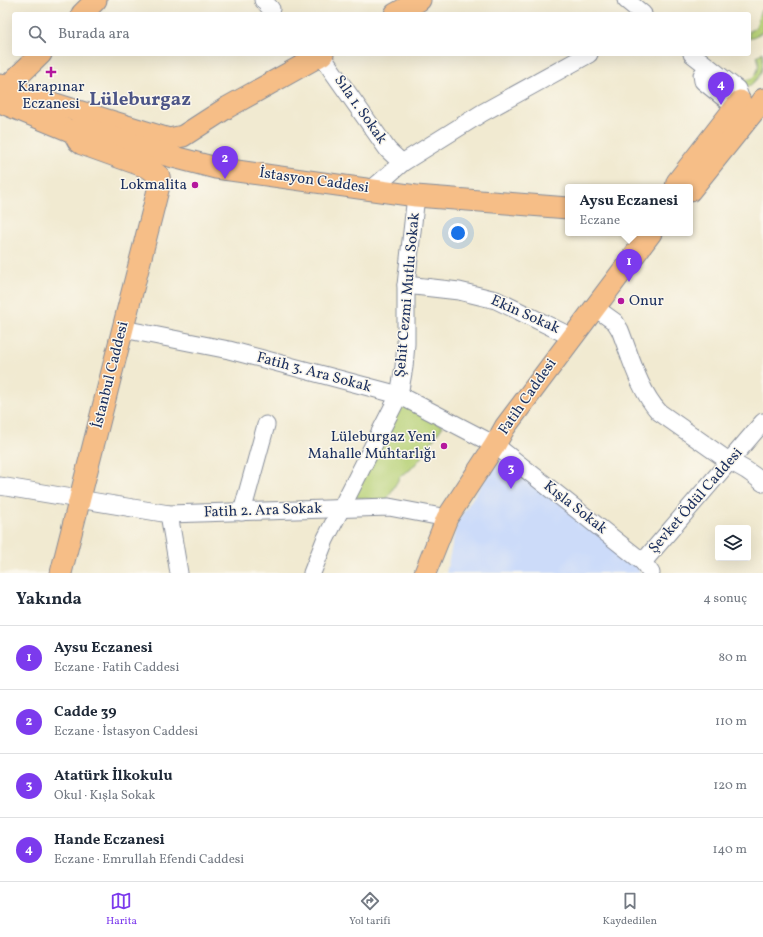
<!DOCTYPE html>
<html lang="tr">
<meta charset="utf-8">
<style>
body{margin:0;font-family:Vollkorn,serif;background:#f6f6f7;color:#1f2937}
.controls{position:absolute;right:12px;bottom:12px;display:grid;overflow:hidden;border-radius:4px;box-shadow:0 4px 16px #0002}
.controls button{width:36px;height:36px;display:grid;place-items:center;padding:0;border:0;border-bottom:1px solid #e0e1e3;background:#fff;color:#1f2937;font:20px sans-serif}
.you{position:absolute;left:458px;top:233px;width:14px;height:14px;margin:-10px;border:3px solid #fff;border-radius:50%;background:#1a73e8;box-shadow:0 0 0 6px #1a73e833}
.badge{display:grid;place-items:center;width:26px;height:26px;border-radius:50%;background:#7c3aed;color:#fff;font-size:13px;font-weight:700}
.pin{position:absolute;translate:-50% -33px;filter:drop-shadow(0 1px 2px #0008)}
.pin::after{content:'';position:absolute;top:21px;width:14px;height:12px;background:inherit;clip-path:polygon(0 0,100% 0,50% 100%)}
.popup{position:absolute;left:565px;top:184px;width:128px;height:52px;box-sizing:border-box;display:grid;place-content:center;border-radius:4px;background:#fff;filter:drop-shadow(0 1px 3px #0005);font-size:13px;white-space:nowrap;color:#747a83}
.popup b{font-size:15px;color:#1f2937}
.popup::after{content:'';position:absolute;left:50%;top:100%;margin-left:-8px;border:8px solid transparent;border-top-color:#fff}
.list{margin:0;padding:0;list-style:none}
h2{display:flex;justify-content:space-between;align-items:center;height:52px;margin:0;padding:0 16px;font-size:17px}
h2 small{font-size:13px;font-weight:400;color:#747a83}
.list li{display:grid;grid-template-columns:26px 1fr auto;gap:12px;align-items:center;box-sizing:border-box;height:64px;padding:0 16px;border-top:1px solid #e0e1e3}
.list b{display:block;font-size:15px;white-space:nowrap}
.list p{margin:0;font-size:13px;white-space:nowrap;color:#747a83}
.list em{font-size:13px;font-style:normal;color:#747a83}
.icon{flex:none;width:22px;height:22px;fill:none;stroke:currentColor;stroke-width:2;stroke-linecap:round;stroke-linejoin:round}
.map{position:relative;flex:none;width:763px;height:573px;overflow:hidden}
.search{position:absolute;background:#fff;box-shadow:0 4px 16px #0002;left:12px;right:12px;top:12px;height:44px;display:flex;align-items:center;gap:10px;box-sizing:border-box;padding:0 14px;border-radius:4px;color:#747a83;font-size:15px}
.sheet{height:308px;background:#fff}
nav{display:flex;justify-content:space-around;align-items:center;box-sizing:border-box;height:56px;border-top:1px solid #e0e1e3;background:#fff;font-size:11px;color:#747a83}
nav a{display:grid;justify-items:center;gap:2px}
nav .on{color:#7c3aed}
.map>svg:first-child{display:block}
.built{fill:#ccdbf9}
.green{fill:#b8d278;stroke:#6a806b}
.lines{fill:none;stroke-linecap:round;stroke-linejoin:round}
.minor-casing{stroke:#868c98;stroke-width:19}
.major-casing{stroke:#868c98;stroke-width:23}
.minor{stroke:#fff;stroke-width:17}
.major{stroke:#f6be87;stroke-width:21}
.poi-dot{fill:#b5179e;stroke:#fbf7ec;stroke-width:1.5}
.labels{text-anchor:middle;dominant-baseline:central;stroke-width:3;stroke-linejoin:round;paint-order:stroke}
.poi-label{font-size:15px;fill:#1b2f5e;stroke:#fbf7ec;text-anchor:end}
.street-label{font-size:15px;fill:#1b2f5e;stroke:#fbf7ec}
.district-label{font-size:19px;font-weight:bold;fill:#4c5587;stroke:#fbf7ec}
</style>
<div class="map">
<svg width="763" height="573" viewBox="0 0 763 573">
<rect width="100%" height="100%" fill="#fbf7ec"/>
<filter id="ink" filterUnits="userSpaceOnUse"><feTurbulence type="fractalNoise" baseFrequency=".025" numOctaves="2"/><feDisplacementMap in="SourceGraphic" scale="8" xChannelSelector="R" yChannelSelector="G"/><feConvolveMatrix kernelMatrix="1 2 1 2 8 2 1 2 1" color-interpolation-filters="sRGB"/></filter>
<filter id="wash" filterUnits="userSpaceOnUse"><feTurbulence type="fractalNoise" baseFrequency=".012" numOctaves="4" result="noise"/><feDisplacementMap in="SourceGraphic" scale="16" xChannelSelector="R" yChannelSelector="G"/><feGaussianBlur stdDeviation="0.9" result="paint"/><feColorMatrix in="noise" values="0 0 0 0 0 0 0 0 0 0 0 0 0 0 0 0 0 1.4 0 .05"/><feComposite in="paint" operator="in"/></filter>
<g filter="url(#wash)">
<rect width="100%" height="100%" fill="#f1ead1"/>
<!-- built -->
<polygon class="built" points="500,456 630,557 641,573 446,573 457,522"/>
<!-- green -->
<g class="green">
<path d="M763 8V32L749 39V31C762 26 755 16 763 8Z"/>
<path d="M763 52C763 70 763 75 748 87L735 75C750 88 763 72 757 56Z"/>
<polygon points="399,404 443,426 420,459 410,470 401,475 386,501 353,497"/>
</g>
</g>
<g filter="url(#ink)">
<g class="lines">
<defs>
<g id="minor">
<polyline points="263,0 271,9"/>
<polyline points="626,0 643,14"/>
<polyline points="692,54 737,89 740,97 740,101"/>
<polyline points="321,55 388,150 402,163"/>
<polyline points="708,67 702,75 703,81 729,102 733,103 740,101"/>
<polyline points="371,190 402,163 482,113 589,54"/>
<polyline points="406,285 459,291 496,300 572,337"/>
<path d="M594 307 615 322 620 330C631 358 639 390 659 412L730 462C743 467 753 474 763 483"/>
<polyline points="123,329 229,350 399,395 495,445 643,562 651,573"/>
<polyline points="0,486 169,514 389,507 447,518"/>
<polyline points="242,512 266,425"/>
<polyline points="169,514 179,573"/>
<polyline points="643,562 763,422"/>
<polyline points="312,573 325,540 399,395 404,367 406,344 406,285 416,196"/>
</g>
<g id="major">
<polyline points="82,14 96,0"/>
<polyline points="395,14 420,0"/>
<polyline points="0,85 36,98 169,139 183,136 228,107 323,54"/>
<polyline points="0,97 11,83 41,54"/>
<polyline points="0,102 73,132"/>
<polyline points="73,132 80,127 85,128 166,155 216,168 416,196 568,208"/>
<polyline points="676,187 677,182 740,101"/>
<polyline points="690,191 755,110 763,99"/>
<polyline points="61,573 160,182 159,176 149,168 82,144 78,141 73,132"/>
<polyline points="425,573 447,518 495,445 505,427 651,233"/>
</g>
</defs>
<!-- minor casing -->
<use href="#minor" class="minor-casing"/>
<!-- major casing -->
<use href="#major" class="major-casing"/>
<!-- minor -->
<use href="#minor" class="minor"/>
<!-- major -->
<use href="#major" class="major"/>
</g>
</g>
<!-- markers -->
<g class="poi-dot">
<path d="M49 66h4v4h4v4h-4v4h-4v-4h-4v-4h4z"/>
<circle cx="195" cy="185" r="4"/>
<circle cx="621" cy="301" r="4"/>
<circle cx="444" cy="446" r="4"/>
</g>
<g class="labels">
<!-- poi labels -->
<g class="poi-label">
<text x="51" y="87" text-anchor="middle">Karapınar<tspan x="51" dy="17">Eczanesi</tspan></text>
<text x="187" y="185">Lokmalita</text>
<text x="629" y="301" text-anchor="start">Onur</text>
<text x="436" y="437">Lüleburgaz Yeni<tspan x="436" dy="17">Mahalle Muhtarlığı</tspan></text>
</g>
<!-- street labels -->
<g class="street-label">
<text transform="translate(360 110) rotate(55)">Sıla 1. Sokak</text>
<text transform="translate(314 181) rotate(8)">İstasyon Caddesi</text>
<text transform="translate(408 295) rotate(-85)">Şehit Cezmi Mutlu Sokak</text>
<text transform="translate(525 315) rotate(24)">Ekin Sokak</text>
<text transform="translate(314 373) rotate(15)">Fatih 3. Ara Sokak</text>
<text transform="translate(111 375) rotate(-76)">İstanbul Caddesi</text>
<text transform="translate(528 397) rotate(-55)">Fatih Caddesi</text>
<text transform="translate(696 501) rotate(-49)">Şevket Ödül Caddesi</text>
<text transform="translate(575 508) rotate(38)">Kışla Sokak</text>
<text transform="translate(263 511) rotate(-2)">Fatih 2. Ara Sokak</text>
</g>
<!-- district labels -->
<g class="district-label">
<text x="140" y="100">Lüleburgaz</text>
</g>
</g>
</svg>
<div class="controls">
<button><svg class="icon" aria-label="layers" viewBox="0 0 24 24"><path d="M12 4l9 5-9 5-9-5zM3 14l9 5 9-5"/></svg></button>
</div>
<div class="you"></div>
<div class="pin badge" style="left:629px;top:282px">1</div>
<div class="popup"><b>Aysu Eczanesi</b>Eczane</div>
<div class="pin badge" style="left:225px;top:179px">2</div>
<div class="pin badge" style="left:511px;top:489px">3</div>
<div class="pin badge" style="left:721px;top:105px">4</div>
<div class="search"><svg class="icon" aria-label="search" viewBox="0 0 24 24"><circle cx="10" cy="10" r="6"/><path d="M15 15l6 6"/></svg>Burada ara</div>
</div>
<section class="sheet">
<h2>Yakında<small>4 sonuç</small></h2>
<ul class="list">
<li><span class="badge">1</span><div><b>Aysu Eczanesi</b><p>Eczane · Fatih Caddesi</p></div><em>80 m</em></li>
<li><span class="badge">2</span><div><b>Cadde 39</b><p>Eczane · İstasyon Caddesi</p></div><em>110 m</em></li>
<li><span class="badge">3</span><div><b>Atatürk İlkokulu</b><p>Okul · Kışla Sokak</p></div><em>120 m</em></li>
<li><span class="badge">4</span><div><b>Hande Eczanesi</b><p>Eczane · Emrullah Efendi Caddesi</p></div><em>140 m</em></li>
</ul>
</section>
<nav>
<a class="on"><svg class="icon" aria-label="map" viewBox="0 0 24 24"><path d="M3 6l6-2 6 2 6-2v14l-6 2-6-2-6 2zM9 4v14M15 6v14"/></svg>Harita</a>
<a><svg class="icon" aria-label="directions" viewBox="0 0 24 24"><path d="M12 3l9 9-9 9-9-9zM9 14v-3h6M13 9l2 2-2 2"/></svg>Yol tarifi</a>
<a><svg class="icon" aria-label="saved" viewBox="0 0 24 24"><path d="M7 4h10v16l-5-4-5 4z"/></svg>Kaydedilen</a>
</nav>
